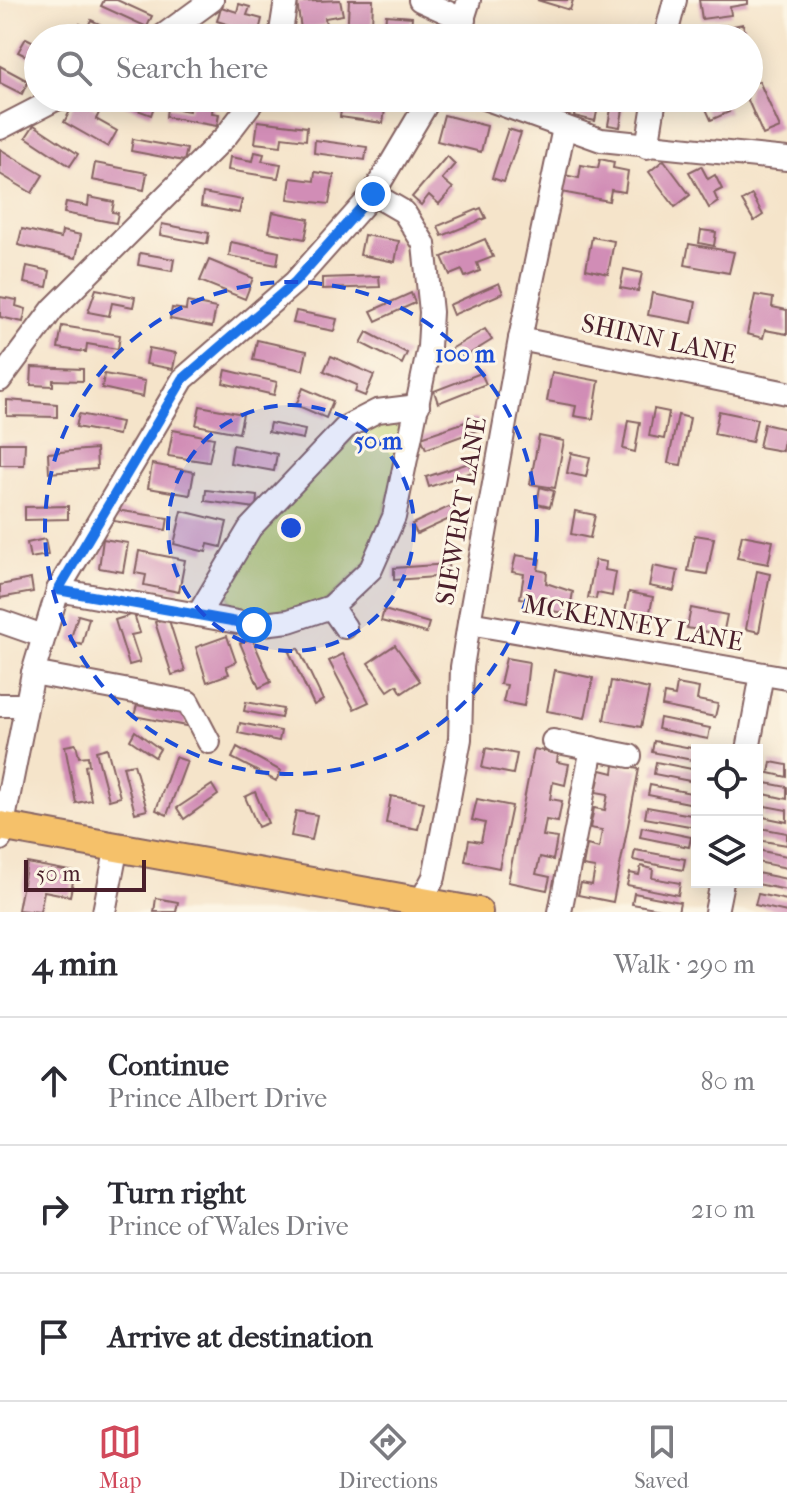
<!DOCTYPE html>
<meta charset="utf-8">
<style>
body{margin:0;font-family:"IM FELL French Canon",serif;background:#f2f2f3;color:#2b2b33}
.controls{position:absolute;right:24px;bottom:24px;display:grid;overflow:hidden;border-radius:0px;box-shadow:0 4px 20px #0003}
.controls button{width:72px;height:72px;display:grid;place-items:center;padding:0;border:0;border-bottom:2px solid #e1e1e2;background:#fff;color:#2b2b33;font:40px sans-serif}
.scale{position:absolute;left:24px;bottom:20px;width:122px;box-sizing:border-box;padding-left:8px;border:4px solid #4a1f2b;border-top:0;font-size:22px;line-height:28px;white-space:nowrap;color:#4a1f2b;-webkit-text-stroke:6px #fcf5e5;paint-order:stroke}
.stop{position:absolute;width:24px;height:24px;margin:-18px;border:6px solid #1a73e8;border-radius:50%;background:#fff}
.stop.end{background:#1a73e8;border-color:#fff;box-shadow:0 2px 8px #0008}
.list{margin:0;padding:0;list-style:none}
h2{display:flex;justify-content:space-between;align-items:center;height:104px;margin:0;padding:0 32px;font-size:34px}
h2 small{font-size:26px;font-weight:400;color:#7c7c81}
.list li{display:grid;grid-template-columns:52px 1fr auto;gap:24px;align-items:center;box-sizing:border-box;height:128px;padding:0 32px;border-top:2px solid #e1e1e2}
.list b{display:block;font-size:30px;white-space:nowrap}
.list p{margin:0;font-size:26px;white-space:nowrap;color:#7c7c81}
.list em{font-size:26px;font-style:normal;color:#7c7c81}
.icon{flex:none;width:44px;height:44px;fill:none;stroke:currentColor;stroke-width:2;stroke-linecap:round;stroke-linejoin:round}
.map{position:relative;flex:none;width:787px;height:912px;overflow:hidden}
.search{position:absolute;background:#fff;box-shadow:0 4px 20px #0003;left:24px;right:24px;top:24px;height:88px;display:flex;align-items:center;gap:20px;box-sizing:border-box;padding:0 28px;border-radius:44px;color:#7c7c81;font-size:30px}
.sheet{height:488px;background:#fff}
nav{display:flex;justify-content:space-around;align-items:center;box-sizing:border-box;height:112px;border-top:2px solid #e1e1e2;background:#fff;font-size:22px;color:#7c7c81}
nav a{display:grid;justify-items:center;gap:4px}
nav .on{color:#d1495b}
.map>svg:first-child{display:block}
.green{fill:#bccd6f;stroke:#83764d;stroke-width:2}
.building{fill:#d18db6}
.lines{fill:none;stroke-linecap:round;stroke-linejoin:round}
.minor-casing{stroke:#866463;stroke-width:26}
.major-casing{stroke:#866463;stroke-width:32}
.minor{stroke:#fff;stroke-width:22}
.major{stroke:#f5c16b;stroke-width:28}
.route{stroke:#1a73e8;stroke-width:10}
.ring{fill:none;stroke:#1d4ed8;stroke-width:4;stroke-dasharray:14 10}
.labels{text-anchor:middle;dominant-baseline:central;stroke-width:6;stroke-linejoin:round;paint-order:stroke}
.street-label{font-size:26px;fill:#4a1f2b;stroke:#fcf5e5}
.centre{fill:#1d4ed8;stroke:#fcf5e5;stroke-width:4}
.ring-label{font-size:24px;text-anchor:middle;font-weight:bold;fill:#1d4ed8;stroke:#fcf5e5;stroke-width:6;stroke-linejoin:round;paint-order:stroke}
</style>
<div class="map">
<svg width="787" height="912" viewBox="0 0 787 912">
<rect width="100%" height="100%" fill="#fcf5e5"/>
<filter id="ink" filterUnits="userSpaceOnUse"><feTurbulence type="fractalNoise" baseFrequency=".0125" numOctaves="2"/><feDisplacementMap in="SourceGraphic" scale="16" xChannelSelector="R" yChannelSelector="G"/><feConvolveMatrix kernelMatrix="1 2 1 2 8 2 1 2 1" color-interpolation-filters="sRGB"/></filter>
<filter id="wash" filterUnits="userSpaceOnUse"><feTurbulence type="fractalNoise" baseFrequency=".006" numOctaves="4" result="noise"/><feDisplacementMap in="SourceGraphic" scale="32" xChannelSelector="R" yChannelSelector="G"/><feGaussianBlur stdDeviation="1.8" result="paint"/><feColorMatrix in="noise" values="0 0 0 0 0 0 0 0 0 0 0 0 0 0 0 0 0 1.4 0 .05"/><feComposite in="paint" operator="in"/></filter>
<g filter="url(#wash)">
<rect width="100%" height="100%" fill="#f5e4ca"/>
<!-- green -->
<path class="green" d="M387 421 401 429 404 439 373 557 325 603 268 617 241 615 231 608 227 586C239 567 250 547 263 529 286 499 352 426 387 421Z"/>
<g id="blocks">
<!-- building -->
<g class="building">
<polygon points="104,0 117,0 152,16 147,27 101,6"/>
<polygon points="340,0 343,15 325,18 326,25 301,29 297,2"/>
<polygon points="349,0 373,0 372,26 366,26 366,38 347,38"/>
<polygon points="537,0 573,0 570,10"/>
<polygon points="699,0 748,0 748,4 730,7 731,15 702,19"/>
<polygon points="239,4 250,7 247,15 262,19 259,31 251,28 248,37 234,33 236,27 217,21 221,7 237,12"/>
<polygon points="386,15 412,17 410,38 384,38"/>
<polygon points="91,20 114,31 110,38 73,38 80,24 87,28"/>
<polygon points="743,24 746,38 680,38 680,37"/>
<polygon points="26,38 38,44 38,62 18,52"/>
<polygon points="0,66 28,81 22,94 0,83"/>
<polygon points="759,81 780,128 763,135 747,98 749,85"/>
<polygon points="77,98 100,111 96,119 117,131 108,147 64,122"/>
<polygon points="105,98 148,98 156,101 151,115"/>
<polygon points="343,98 386,103 383,123 340,117"/>
<polygon points="577,98 600,98 595,121 574,116"/>
<polygon points="613,98 625,98 620,127 608,125"/>
<polygon points="701,98 723,98 729,112 711,120"/>
<polygon points="191,100 213,104 212,113 219,114 217,126 166,117 167,107 189,111"/>
<polygon points="444,115 487,126 481,152 437,141"/>
<polygon points="258,121 307,127 306,140 282,137 281,146 255,143"/>
<polygon points="34,125 78,154 70,166 26,137"/>
<polygon points="508,129 521,133 504,182 492,178"/>
<polygon points="133,139 187,149 184,161 131,151"/>
<polygon points="315,140 367,147 365,160 314,153"/>
<polygon points="0,149 43,175 32,193 0,174"/>
<polygon points="255,152 264,154 262,161 281,164 278,178 228,170 230,157 253,161"/>
<polygon points="447,156 455,164 442,179 453,188 439,204 429,195 421,205 412,197"/>
<polygon points="600,159 614,162 613,168 628,171 625,192 611,190 609,201 561,192 564,175 579,178 581,165 598,168"/>
<polygon points="664,160 690,195 675,207 649,172"/>
<polygon points="95,163 147,173 144,190 92,180"/>
<polygon points="701,166 708,179 715,175 722,189 714,193 718,202 709,208 689,172"/>
<polygon points="315,172 334,175 329,204 288,199 291,178 314,181"/>
<polygon points="203,193 242,200 239,213 201,206"/>
<polygon points="752,195 763,215 754,221 742,201"/>
<polygon points="89,197 114,202 112,212 118,213 116,223 64,213 66,202 88,206"/>
<polygon points="481,208 486,218 442,236 438,226"/>
<polygon points="273,212 309,219 305,239 269,232"/>
<polygon points="162,224 209,233 207,244 160,235"/>
<polygon points="22,229 61,238 62,231 81,235 76,258 18,245"/>
<polygon points="701,230 716,232 714,246 699,243"/>
<polygon points="364,235 399,241 395,262 360,255"/>
<polygon points="592,237 614,241 608,274 586,269"/>
<polygon points="485,239 493,257 477,263 480,271 465,277 462,270 450,275 442,257"/>
<polygon points="231,242 279,252 277,265 229,256"/>
<polygon points="689,244 734,252 729,273 685,265"/>
<polygon points="140,253 174,259 172,271 138,265"/>
<polygon points="209,260 253,278 245,299 200,281"/>
<polygon points="27,266 50,271 47,287 24,283"/>
<polygon points="624,269 642,273 638,291 620,288"/>
<polygon points="379,276 380,287 322,289 322,278"/>
<polygon points="499,283 503,293 453,315 449,305"/>
<polygon points="96,289 135,297 133,307 112,303 109,316 88,312"/>
<polygon points="411,293 415,303 376,321 371,311"/>
<polygon points="652,293 696,302 692,323 648,315"/>
<polygon points="755,295 773,298 772,307 787,310 787,334 765,330 763,338 747,334"/>
<polygon points="0,297 17,300 16,306 26,309 23,322 0,317"/>
<polygon points="187,302 216,308 212,327 170,319 172,308 186,310"/>
<polygon points="296,311 337,319 334,331 293,323"/>
<polygon points="62,326 120,335 118,349 87,344 86,352 58,348"/>
<polygon points="485,329 492,340 458,361 451,349"/>
<polygon points="367,332 407,353 402,364 361,343"/>
<polygon points="257,340 307,351 303,370 253,360"/>
<polygon points="149,348 176,353 173,369 146,364"/>
<polygon points="331,356 374,375 365,396 355,392 357,385 324,371"/>
<polygon points="32,367 83,369 83,381 53,380 53,386 31,385"/>
<polygon points="226,370 277,382 274,395 223,383"/>
<polygon points="552,372 599,381 593,419 574,416 576,406 547,401"/>
<polygon points="481,373 486,384 438,403 434,391"/>
<polygon points="104,374 145,381 143,397 102,388"/>
<polygon points="303,388 333,401 326,418 296,405"/>
<polygon points="7,400 57,404 57,417 7,416"/>
<polygon points="200,406 243,414 239,433 196,425"/>
<polygon points="654,409 669,412 664,439 649,436"/>
<polygon points="719,411 757,419 752,442 714,434"/>
<polygon points="79,414 121,422 118,435 76,427"/>
<polygon points="678,415 690,418 681,465 668,463"/>
<polygon points="477,418 481,429 426,449 421,437"/>
<polygon points="628,420 640,422 635,452 623,449"/>
<polygon points="270,423 305,430 303,439 268,432"/>
<polygon points="764,424 786,429 782,451 759,447"/>
<polygon points="173,430 214,438 209,462 168,456"/>
<polygon points="539,436 564,441 555,488 530,484"/>
<polygon points="0,443 25,443 24,465 0,465"/>
<polygon points="233,445 277,454 274,471 230,463"/>
<polygon points="96,449 97,469 49,473 48,453"/>
<polygon points="571,453 590,457 586,477 567,473"/>
<polygon points="469,463 472,472 429,487 426,477"/>
<polygon points="152,464 194,472 190,495 148,488"/>
<polygon points="540,487 554,491 550,507 537,504"/>
<polygon points="206,490 257,496 256,508 205,501"/>
<polygon points="453,505 458,515 417,534 412,524"/>
<polygon points="68,506 68,519 25,520 25,507"/>
<polygon points="116,510 168,518 166,530 114,521"/>
<polygon points="182,511 227,522 221,547 208,544 206,552 174,544"/>
<polygon points="575,511 595,515 590,538 571,534"/>
<polygon points="695,535 714,538 707,574 688,571"/>
<polygon points="742,535 773,541 768,564 737,558"/>
<polygon points="45,539 48,555 30,558 27,543"/>
<polygon points="103,539 128,543 123,572 99,568"/>
<polygon points="139,551 185,560 179,592 144,585 146,575 135,573"/>
<polygon points="516,555 540,559 538,570 547,572 546,583 573,592 569,614 547,610 549,603 520,598 524,574 512,572"/>
<polygon points="595,560 606,562 605,570 616,572 612,596 597,593 596,599 588,598"/>
<polygon points="448,564 449,576 394,580 394,568"/>
<polygon points="653,566 678,571 674,591 649,586"/>
<polygon points="757,571 770,574 759,632 746,629"/>
<polygon points="31,579 33,592 0,598 0,585"/>
<polygon points="629,592 653,597 648,621 624,617"/>
<polygon points="691,608 727,615 723,635 687,628"/>
<polygon points="384,610 429,623 426,633 381,621"/>
<polygon points="134,614 140,633 131,635 140,662 129,665 115,620"/>
<polygon points="78,615 89,618 82,645 70,641"/>
<polygon points="168,617 185,671 172,675 155,622"/>
<polygon points="227,636 236,662 226,666 229,674 207,682 196,647"/>
<polygon points="252,638 271,682 259,688 240,643"/>
<polygon points="395,645 420,681 402,693 397,685 388,691 368,663"/>
<polygon points="298,648 323,700 314,705 289,652"/>
<polygon points="343,654 369,702 354,709 329,661"/>
<polygon points="506,658 529,662 524,706 503,702 507,685 500,684"/>
<polygon points="555,670 593,678 585,718 547,711"/>
<polygon points="611,681 649,689 641,727 604,720"/>
<polygon points="677,684 699,688 697,700 718,704 715,717 662,706 664,694 675,696"/>
<polygon points="246,702 283,709 281,718 244,711"/>
<polygon points="137,705 188,715 186,726 134,716"/>
<polygon points="660,718 710,728 708,739 658,729"/>
<polygon points="240,723 281,731 279,741 238,733"/>
<polygon points="135,731 160,749 155,757 130,740"/>
<polygon points="654,741 697,749 697,761 652,752"/>
<polygon points="76,744 79,757 88,756 89,765 85,766 91,800 76,803 65,746"/>
<polygon points="237,747 281,771 276,781 232,758"/>
<polygon points="107,748 120,797 109,800 96,751"/>
<polygon points="486,748 517,754 513,774 482,768"/>
<polygon points="534,749 558,754 557,762 569,764 565,785 553,782 550,799 562,801 558,822 546,820 543,836 557,838 553,860 540,857 536,874 550,877 547,890 508,882"/>
<polygon points="175,757 187,761 167,815 156,810"/>
<polygon points="656,762 697,770 695,782 654,774"/>
<polygon points="771,762 787,765 787,777 769,773"/>
<polygon points="134,764 147,810 135,813 123,766"/>
<polygon points="614,765 639,769 613,902 578,895 581,883 592,885 595,868 583,866 587,845 599,848 602,830 590,828 594,808 605,810 608,794 596,792 601,770 613,773"/>
<polygon points="766,783 787,787 787,799 764,794"/>
<polygon points="212,785 218,795 184,819 177,808"/>
<polygon points="650,785 696,794 694,804 648,795"/>
<polygon points="255,792 268,823 258,827 245,797"/>
<polygon points="391,796 424,802 418,829 386,823"/>
<polygon points="477,799 512,806 499,868 465,861 469,840 481,842 485,823 472,820"/>
<polygon points="765,806 787,810 787,822 763,817"/>
<polygon points="647,807 697,816 695,827 645,818"/>
<polygon points="296,811 317,815 312,840 291,836"/>
<polygon points="642,827 691,837 689,847 640,837"/>
<polygon points="760,828 787,833 787,845 757,840"/>
<polygon points="635,850 685,859 683,870 633,860"/>
<polygon points="757,850 787,856 787,868 757,862"/>
<polygon points="27,863 75,872 70,896 44,891 40,912 18,910"/>
<polygon points="641,866 653,869 652,878 680,883 678,895 627,885 630,873 639,875"/>
<polygon points="757,873 787,879 787,890 757,884"/>
<polygon points="634,893 680,902 678,912 632,904"/>
<polygon points="758,894 787,900 787,912 755,905"/>
<polygon points="156,898 178,902 176,912 154,912"/>
</g>
</g>
</g>
<g filter="url(#ink)">
<use href="#blocks" fill-opacity="0" stroke="#866463" stroke-width="2"/>
<g class="lines">
<defs>
<g id="minor">
<polyline points="420,0 464,20"/>
<polyline points="160,38 212,0"/>
<polyline points="280,38 286,0"/>
<polyline points="457,38 469,0"/>
<polyline points="665,38 675,0"/>
<polyline points="484,98 601,140 787,159"/>
<polyline points="0,128 58,98"/>
<polyline points="647,147 655,98"/>
<polyline points="520,339 787,393"/>
<polyline points="0,380 53,309 226,136 255,98"/>
<polyline points="58,590 254,625 289,621 331,607 371,569 394,517 429,347 431,312 424,244 404,212 373,194"/>
<polyline points="331,607 345,627"/>
<polyline points="198,615 250,528 346,427 377,411 418,406"/>
<polyline points="0,621 43,636"/>
<polyline points="469,623 787,678"/>
<polyline points="33,673 188,702 209,742"/>
<polyline points="0,705 26,705"/>
<polyline points="553,741 630,756"/>
<polyline points="748,750 762,674"/>
<polyline points="0,839 33,673 58,590 183,379 295,282 373,194 430,98"/>
<polyline points="104,912 117,846"/>
<polyline points="415,912 434,877 460,739 462,667 469,623 520,339 564,128"/>
<polyline points="560,912 592,748"/>
<polyline points="716,912 722,882"/>
</g>
<polyline id="major" points="0,826 478,912"/>
</defs>
<!-- minor casing -->
<use href="#minor" class="minor-casing"/>
<!-- major casing -->
<use href="#major" class="major-casing"/>
<!-- minor -->
<use href="#minor" class="minor"/>
<!-- major -->
<use href="#major" class="major"/>
</g>
</g>
<g class="lines" filter="url(#ink)">
<!-- route -->
<polyline class="route" points="254,625 58,590 183,379 295,282 373,194"/>
</g>
<!-- distance rings -->
<circle cx="291" cy="528" r="123" fill="#1d4ed8" fill-opacity=".12"/>
<g class="ring">
<circle cx="291" cy="528" r="123"/>
<circle cx="291" cy="528" r="246"/>
</g>
<g class="labels">
<!-- street labels -->
<g class="street-label">
<text transform="translate(659 339) rotate(12)">SHINN LANE</text>
<text transform="translate(461 511) rotate(-80)">SIEWERT LANE</text>
<text transform="translate(633 623) rotate(10)">MCKENNEY LANE</text>
</g>
</g>
<circle cx="291" cy="528" r="12" class="centre"/>
<g class="ring-label">
<text x="465" y="362">100 m</text>
<text x="378" y="449">50 m</text>
</g>
</svg>
<div class="controls">
<button><svg class="icon" aria-label="locate" viewBox="0 0 24 24"><circle cx="12" cy="12" r="6"/><path d="M12 2v4M12 18v4M2 12h4M18 12h4"/></svg></button>
<button><svg class="icon" aria-label="layers" viewBox="0 0 24 24"><path d="M12 4l9 5-9 5-9-5zM3 14l9 5 9-5"/></svg></button>
</div>
<div class="scale">50 m</div>
<div class="stop" style="left:254px;top:625px"></div>
<div class="stop end" style="left:373px;top:194px"></div>
<div class="search"><svg class="icon" aria-label="search" viewBox="0 0 24 24"><circle cx="10" cy="10" r="6"/><path d="M15 15l6 6"/></svg>Search here</div>
</div>
<section class="sheet">
<h2>4 min<small>Walk · 290 m</small></h2>
<ul class="list">
<li><svg class="icon" aria-label="ahead" viewBox="0 0 24 24"><path d="M12 20V5M6 11l6-6 6 6"/></svg><div><b>Continue</b><p>Prince Albert Drive</p></div><em>80 m</em></li>
<li><svg class="icon" aria-label="right" viewBox="0 0 24 24"><path d="M7 20v-9h11M14 6l5 5-5 5"/></svg><div><b>Turn right</b><p>Prince of Wales Drive</p></div><em>210 m</em></li>
<li><svg class="icon" aria-label="arrive" viewBox="0 0 24 24"><path d="M6 21V4h12l-3 4 3 4H6"/></svg><div><b>Arrive at destination</b></div></li>
</ul>
</section>
<nav>
<a class="on"><svg class="icon" aria-label="map" viewBox="0 0 24 24"><path d="M3 6l6-2 6 2 6-2v14l-6 2-6-2-6 2zM9 4v14M15 6v14"/></svg>Map</a>
<a><svg class="icon" aria-label="directions" viewBox="0 0 24 24"><path d="M12 3l9 9-9 9-9-9zM9 14v-3h6M13 9l2 2-2 2"/></svg>Directions</a>
<a><svg class="icon" aria-label="saved" viewBox="0 0 24 24"><path d="M7 4h10v16l-5-4-5 4z"/></svg>Saved</a>
</nav>
